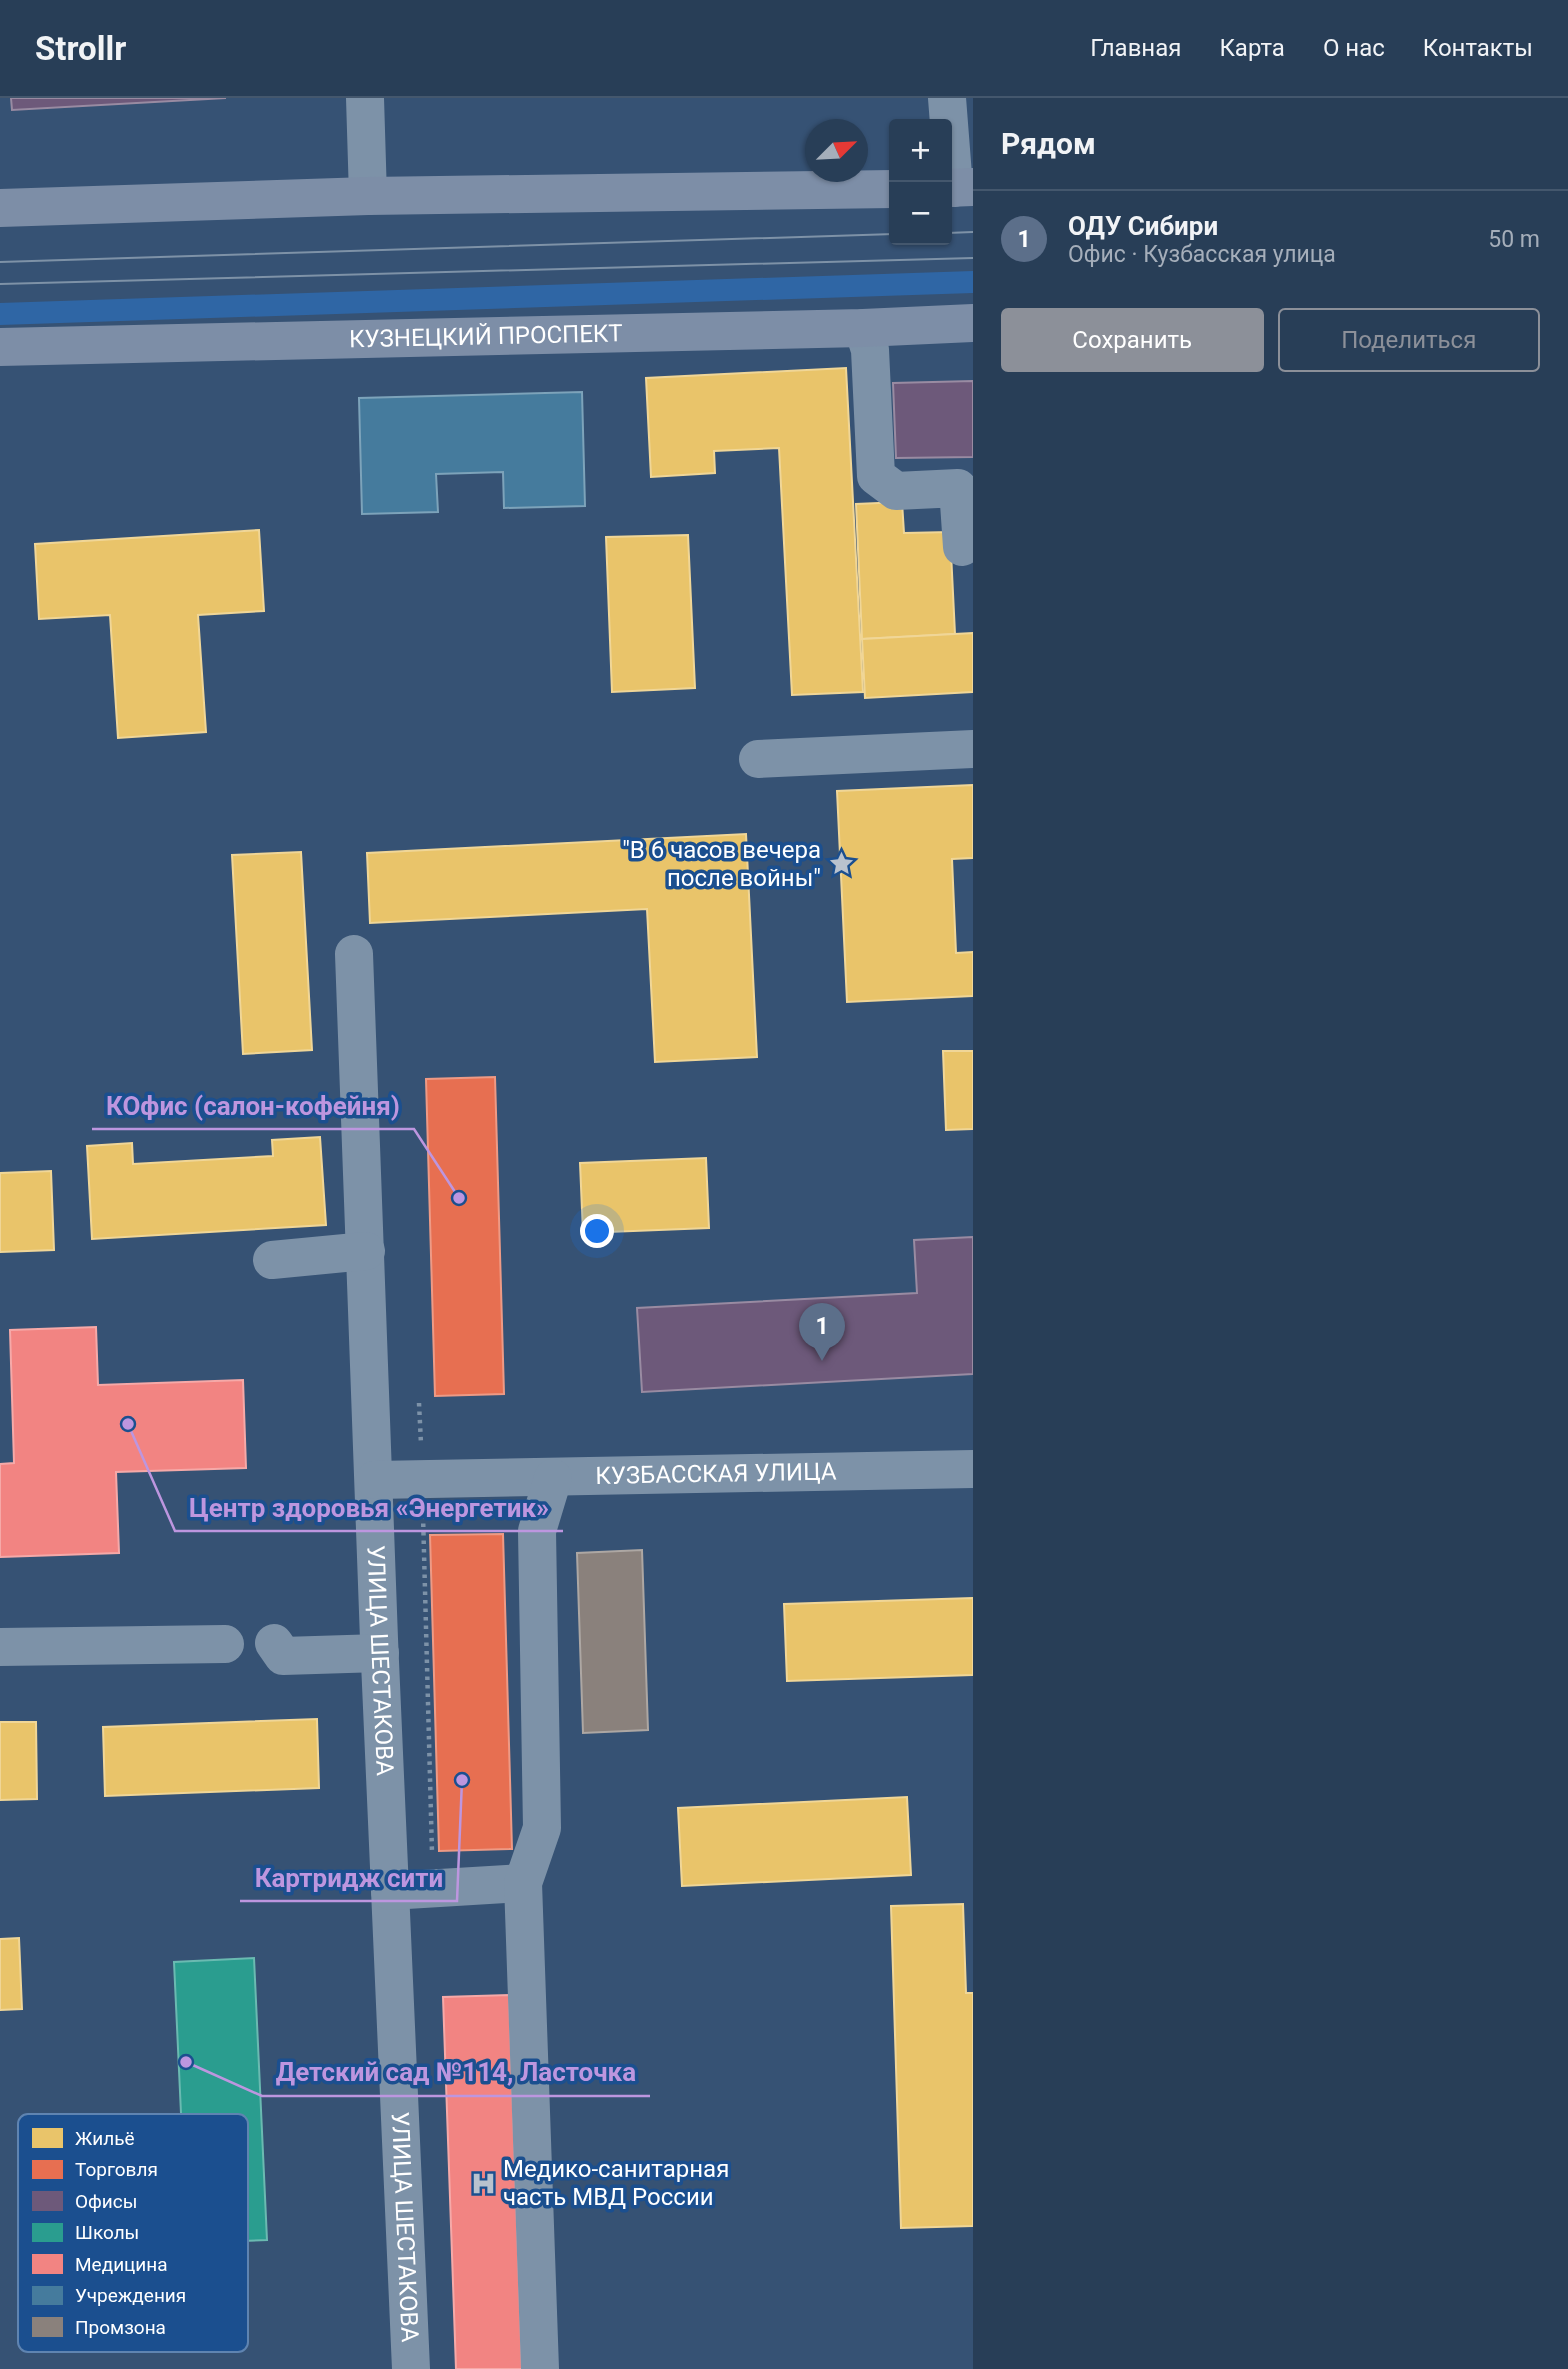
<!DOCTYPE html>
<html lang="ru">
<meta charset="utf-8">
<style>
body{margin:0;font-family:Roboto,sans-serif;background:#30455d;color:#f1f3f6}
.controls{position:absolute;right:21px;top:21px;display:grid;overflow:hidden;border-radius:7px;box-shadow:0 2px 5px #0004}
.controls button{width:63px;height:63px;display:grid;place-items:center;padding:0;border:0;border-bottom:2px solid #44576d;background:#283e57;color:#f1f3f6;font:35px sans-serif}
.compass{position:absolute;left:805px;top:21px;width:63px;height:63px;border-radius:50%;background:#283e57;box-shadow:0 2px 5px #0004;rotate:66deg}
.you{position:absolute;left:598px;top:1134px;width:24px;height:24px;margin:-18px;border:5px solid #fff;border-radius:50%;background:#1a73e8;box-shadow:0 0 0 10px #1a73e833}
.badge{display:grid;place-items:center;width:46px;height:46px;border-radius:50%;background:#8c9099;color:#fff;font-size:23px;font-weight:700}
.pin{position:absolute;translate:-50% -58px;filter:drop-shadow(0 2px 4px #0008)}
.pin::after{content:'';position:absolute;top:37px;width:24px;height:21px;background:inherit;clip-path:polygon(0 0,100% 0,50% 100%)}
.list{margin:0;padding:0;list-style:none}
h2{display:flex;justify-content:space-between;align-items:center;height:91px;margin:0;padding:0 28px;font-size:30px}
h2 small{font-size:23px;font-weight:400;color:#a5aeba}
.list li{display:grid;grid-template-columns:46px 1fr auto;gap:21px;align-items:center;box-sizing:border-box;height:98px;padding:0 28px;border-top:2px solid #44576d}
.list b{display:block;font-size:26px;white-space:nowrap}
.list p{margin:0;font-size:23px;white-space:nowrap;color:#a5aeba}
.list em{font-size:23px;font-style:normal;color:#a5aeba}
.actions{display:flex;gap:14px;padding:21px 28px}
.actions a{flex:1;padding:16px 0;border:2px solid #8c9099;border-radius:7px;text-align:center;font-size:24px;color:#8c9099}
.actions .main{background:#8c9099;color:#fff}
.map{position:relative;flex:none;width:973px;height:2271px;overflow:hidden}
header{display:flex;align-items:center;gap:42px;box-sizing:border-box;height:98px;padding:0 35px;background:#283e57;border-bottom:2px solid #44576d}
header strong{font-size:33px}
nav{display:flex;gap:38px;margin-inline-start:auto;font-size:24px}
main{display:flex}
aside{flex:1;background:#283e57}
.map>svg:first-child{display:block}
.green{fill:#2f66a5}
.homes{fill:#e9c46a;stroke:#f0d697;stroke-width:2}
.shops{fill:#e76f51;stroke:#ee9a85;stroke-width:2}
.offices{fill:#6d597a;stroke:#998ba2;stroke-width:2}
.schools{fill:#2a9d8f;stroke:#6abab1;stroke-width:2}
.health{fill:#f28482;stroke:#f6a9a8;stroke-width:2}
.public{fill:#457b9d;stroke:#7da3ba;stroke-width:2}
.industry{fill:#8a817c;stroke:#ada7a3;stroke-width:2}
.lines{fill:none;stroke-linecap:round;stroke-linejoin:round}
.path{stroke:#7d92a8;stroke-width:4.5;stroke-dasharray:3.5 5;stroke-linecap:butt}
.minor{stroke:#7d92a8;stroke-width:38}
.major{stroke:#7d8ea7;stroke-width:38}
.tram{stroke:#7e92a7;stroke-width:2}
.labels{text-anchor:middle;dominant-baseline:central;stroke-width:7;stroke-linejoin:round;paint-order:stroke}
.street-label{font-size:24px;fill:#fff;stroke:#1b4f8f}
.poi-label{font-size:24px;fill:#fff;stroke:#1b4f8f;text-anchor:end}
.key{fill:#1b4f8f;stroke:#5f84b1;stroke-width:2}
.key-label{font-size:19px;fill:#fff}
.leader{fill:none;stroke:#bd96df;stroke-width:2.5}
.callout-dot{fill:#bd96df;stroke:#1b4f8f;stroke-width:2.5}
.callout-label{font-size:26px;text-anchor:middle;font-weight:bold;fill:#bd96df;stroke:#1b4f8f;stroke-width:7;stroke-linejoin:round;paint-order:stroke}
</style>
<header>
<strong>Strollr</strong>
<nav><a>Главная</a><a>Карта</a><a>О нас</a><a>Контакты</a></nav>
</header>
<main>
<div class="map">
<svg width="973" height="2271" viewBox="0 0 973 2271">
<rect width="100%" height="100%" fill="#365274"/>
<!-- green -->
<polygon class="green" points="973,173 973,195 0,227 0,205"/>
<!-- homes -->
<g class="homes">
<polygon points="846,270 863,594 792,597 779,350 714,353 715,375 651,379 646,280"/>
<polygon points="902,404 904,435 950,434 955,536 862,541 856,406"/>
<polygon points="259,432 264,513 198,517 206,634 118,640 110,517 39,521 35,446"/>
<polygon points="688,437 695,590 612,594 606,439"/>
<polygon points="973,535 973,594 865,600 862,541"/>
<polygon points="973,687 973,760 952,761 956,855 973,854 973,898 847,904 837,693"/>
<polygon points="746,736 757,959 655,964 647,811 370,825 367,755"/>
<polygon points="301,754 312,952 243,956 232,757"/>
<polygon points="943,953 973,953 973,1031 946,1032"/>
<polygon points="320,1039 326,1127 92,1141 87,1048 132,1045 133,1066 273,1058 272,1042"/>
<polygon points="706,1060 709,1130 583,1135 580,1065"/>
<polygon points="51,1073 54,1152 0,1154 0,1075"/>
<polygon points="973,1500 973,1577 787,1583 784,1506"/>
<polygon points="317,1621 319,1690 105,1698 103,1629"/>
<polygon points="0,1624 36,1624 37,1701 0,1702"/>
<polygon points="907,1699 911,1777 682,1788 678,1710"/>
<polygon points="963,1806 966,1895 973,1895 973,2128 901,2130 891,1808"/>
<polygon points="19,1840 22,1911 0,1912 0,1841"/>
</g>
<!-- shops -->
<g class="shops">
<polygon points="495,979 504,1296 435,1298 426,981"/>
<polygon points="503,1436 512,1751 439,1753 430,1437"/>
</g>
<!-- offices -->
<g class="offices">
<polygon points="11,0 226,0 12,12"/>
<polygon points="973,283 973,359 896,360 893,285"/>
<polygon points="973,1139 973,1276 642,1294 637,1210 917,1195 914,1142"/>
</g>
<!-- schools -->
<polygon class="schools" points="254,1860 267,2142 187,2145 174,1864"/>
<!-- health -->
<g class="health">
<polygon points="96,1229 98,1287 243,1282 246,1370 116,1374 119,1455 0,1459 0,1366 14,1365 10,1232"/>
<polygon points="509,1897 522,2271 456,2271 443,1899"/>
</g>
<!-- public -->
<polygon class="public" points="582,294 585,408 504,410 503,374 436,376 438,414 362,416 359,300"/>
<!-- industry -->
<polygon class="industry" points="642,1452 648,1632 583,1635 577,1455"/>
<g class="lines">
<!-- path -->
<g class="path">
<polyline points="419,1305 421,1346"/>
<polyline points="423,1417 432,1755"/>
</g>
<!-- minor -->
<g class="minor">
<polyline points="365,0 368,98"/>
<polyline points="947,0 954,90"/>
<polyline points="863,230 870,252 876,378 896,393 958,390 962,449"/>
<polyline points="758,661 973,651"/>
<path id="s1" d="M354 856 379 1541 411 2271"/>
<polyline points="272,1162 366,1153"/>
<path id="s2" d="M375 1382 973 1371"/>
<polyline points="274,1545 283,1558 380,1555"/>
<polyline points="0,1549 225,1546"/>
<polyline points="390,1793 523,1785"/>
<polyline points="540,2271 523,1785 542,1730 537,1433 553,1380"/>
</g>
<!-- major -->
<g class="major">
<polyline points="947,90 973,89"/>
<polyline points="0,110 368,98 894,91"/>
<path id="s3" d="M0 249 863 230 973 225"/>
</g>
<!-- tram -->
<g class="tram">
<polyline points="947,135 973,134"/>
<polyline points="0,164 894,136"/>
<polyline points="0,186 973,160"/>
</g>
</g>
<!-- icons -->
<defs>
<symbol id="sight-bare" viewBox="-9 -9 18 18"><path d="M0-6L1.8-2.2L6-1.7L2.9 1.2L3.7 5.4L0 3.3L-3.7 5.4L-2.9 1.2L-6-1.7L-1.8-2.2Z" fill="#b9c2ce" stroke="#1b4f8f" stroke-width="2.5" paint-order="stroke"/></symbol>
<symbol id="hospital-bare" viewBox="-9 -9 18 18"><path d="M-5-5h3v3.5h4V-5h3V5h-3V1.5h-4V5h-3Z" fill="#b9c2ce" stroke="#1b4f8f" stroke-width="2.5" paint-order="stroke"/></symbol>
</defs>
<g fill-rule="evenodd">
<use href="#sight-bare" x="824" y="748" width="35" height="35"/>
<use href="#hospital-bare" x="466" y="2068" width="35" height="35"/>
</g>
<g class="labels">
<!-- street labels -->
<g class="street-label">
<text stroke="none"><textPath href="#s3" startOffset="486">КУЗНЕЦКИЙ ПРОСПЕКТ</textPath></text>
<text stroke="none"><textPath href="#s2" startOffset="341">КУЗБАССКАЯ УЛИЦА</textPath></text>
<text stroke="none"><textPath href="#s1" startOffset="707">УЛИЦА ШЕСТАКОВА</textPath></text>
<text stroke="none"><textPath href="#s1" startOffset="1274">УЛИЦА ШЕСТАКОВА</textPath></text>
</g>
<!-- poi labels -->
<g class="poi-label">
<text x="821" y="752">"В 6 часов вечера<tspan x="821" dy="28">после войны"</tspan></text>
<text x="503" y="2071" text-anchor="start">Медико-санитарная<tspan x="503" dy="28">часть МВД России</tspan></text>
</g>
</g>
<!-- legend -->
<rect x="18" y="2016" width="230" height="238" rx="10" class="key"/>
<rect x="32" y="2030" width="31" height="20" fill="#e9c46a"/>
<rect x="32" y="2062" width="31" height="19" fill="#e76f51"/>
<rect x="32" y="2093" width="31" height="20" fill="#6d597a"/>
<rect x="32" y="2125" width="31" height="19" fill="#2a9d8f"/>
<rect x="32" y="2156" width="31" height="20" fill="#f28482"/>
<rect x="32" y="2188" width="31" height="19" fill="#457b9d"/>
<rect x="32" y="2219" width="31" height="20" fill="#8a817c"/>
<g class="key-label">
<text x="75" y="2047">Жильё</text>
<text x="75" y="2078">Торговля</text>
<text x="75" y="2110">Офисы</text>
<text x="75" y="2141">Школы</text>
<text x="75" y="2173">Медицина</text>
<text x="75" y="2204">Учреждения</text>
<text x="75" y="2236">Промзона</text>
</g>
<!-- callouts -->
<path class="leader" d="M459 1100L414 1031H92M128 1326L175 1433H563M462 1682L457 1803H240M186 1964L262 1998H650"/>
<g class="callout-dot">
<circle cx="459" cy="1100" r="7"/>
<circle cx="128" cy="1326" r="7"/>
<circle cx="462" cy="1682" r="7"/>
<circle cx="186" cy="1964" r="7"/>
</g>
<g class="callout-label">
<text x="253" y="1017">КОфис (салон-кофейня)</text>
<text x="369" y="1419">Центр здоровья «Энергетик»</text>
<text x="349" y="1789">Картридж сити</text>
<text x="456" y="1983">Детский сад №114, Ласточка</text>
</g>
</svg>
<div class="controls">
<button>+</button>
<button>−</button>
</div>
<svg class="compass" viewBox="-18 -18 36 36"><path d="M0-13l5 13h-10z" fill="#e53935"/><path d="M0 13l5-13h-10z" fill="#a5aeba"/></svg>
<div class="you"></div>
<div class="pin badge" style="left:822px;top:1263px;background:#5c6f8a">1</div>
</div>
<aside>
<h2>Рядом<small></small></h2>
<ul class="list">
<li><span class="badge" style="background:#5c6f8a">1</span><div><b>ОДУ Сибири</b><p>Офис · Кузбасская улица</p></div><em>50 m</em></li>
</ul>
<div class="actions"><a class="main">Сохранить</a><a>Поделиться</a></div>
</aside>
</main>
